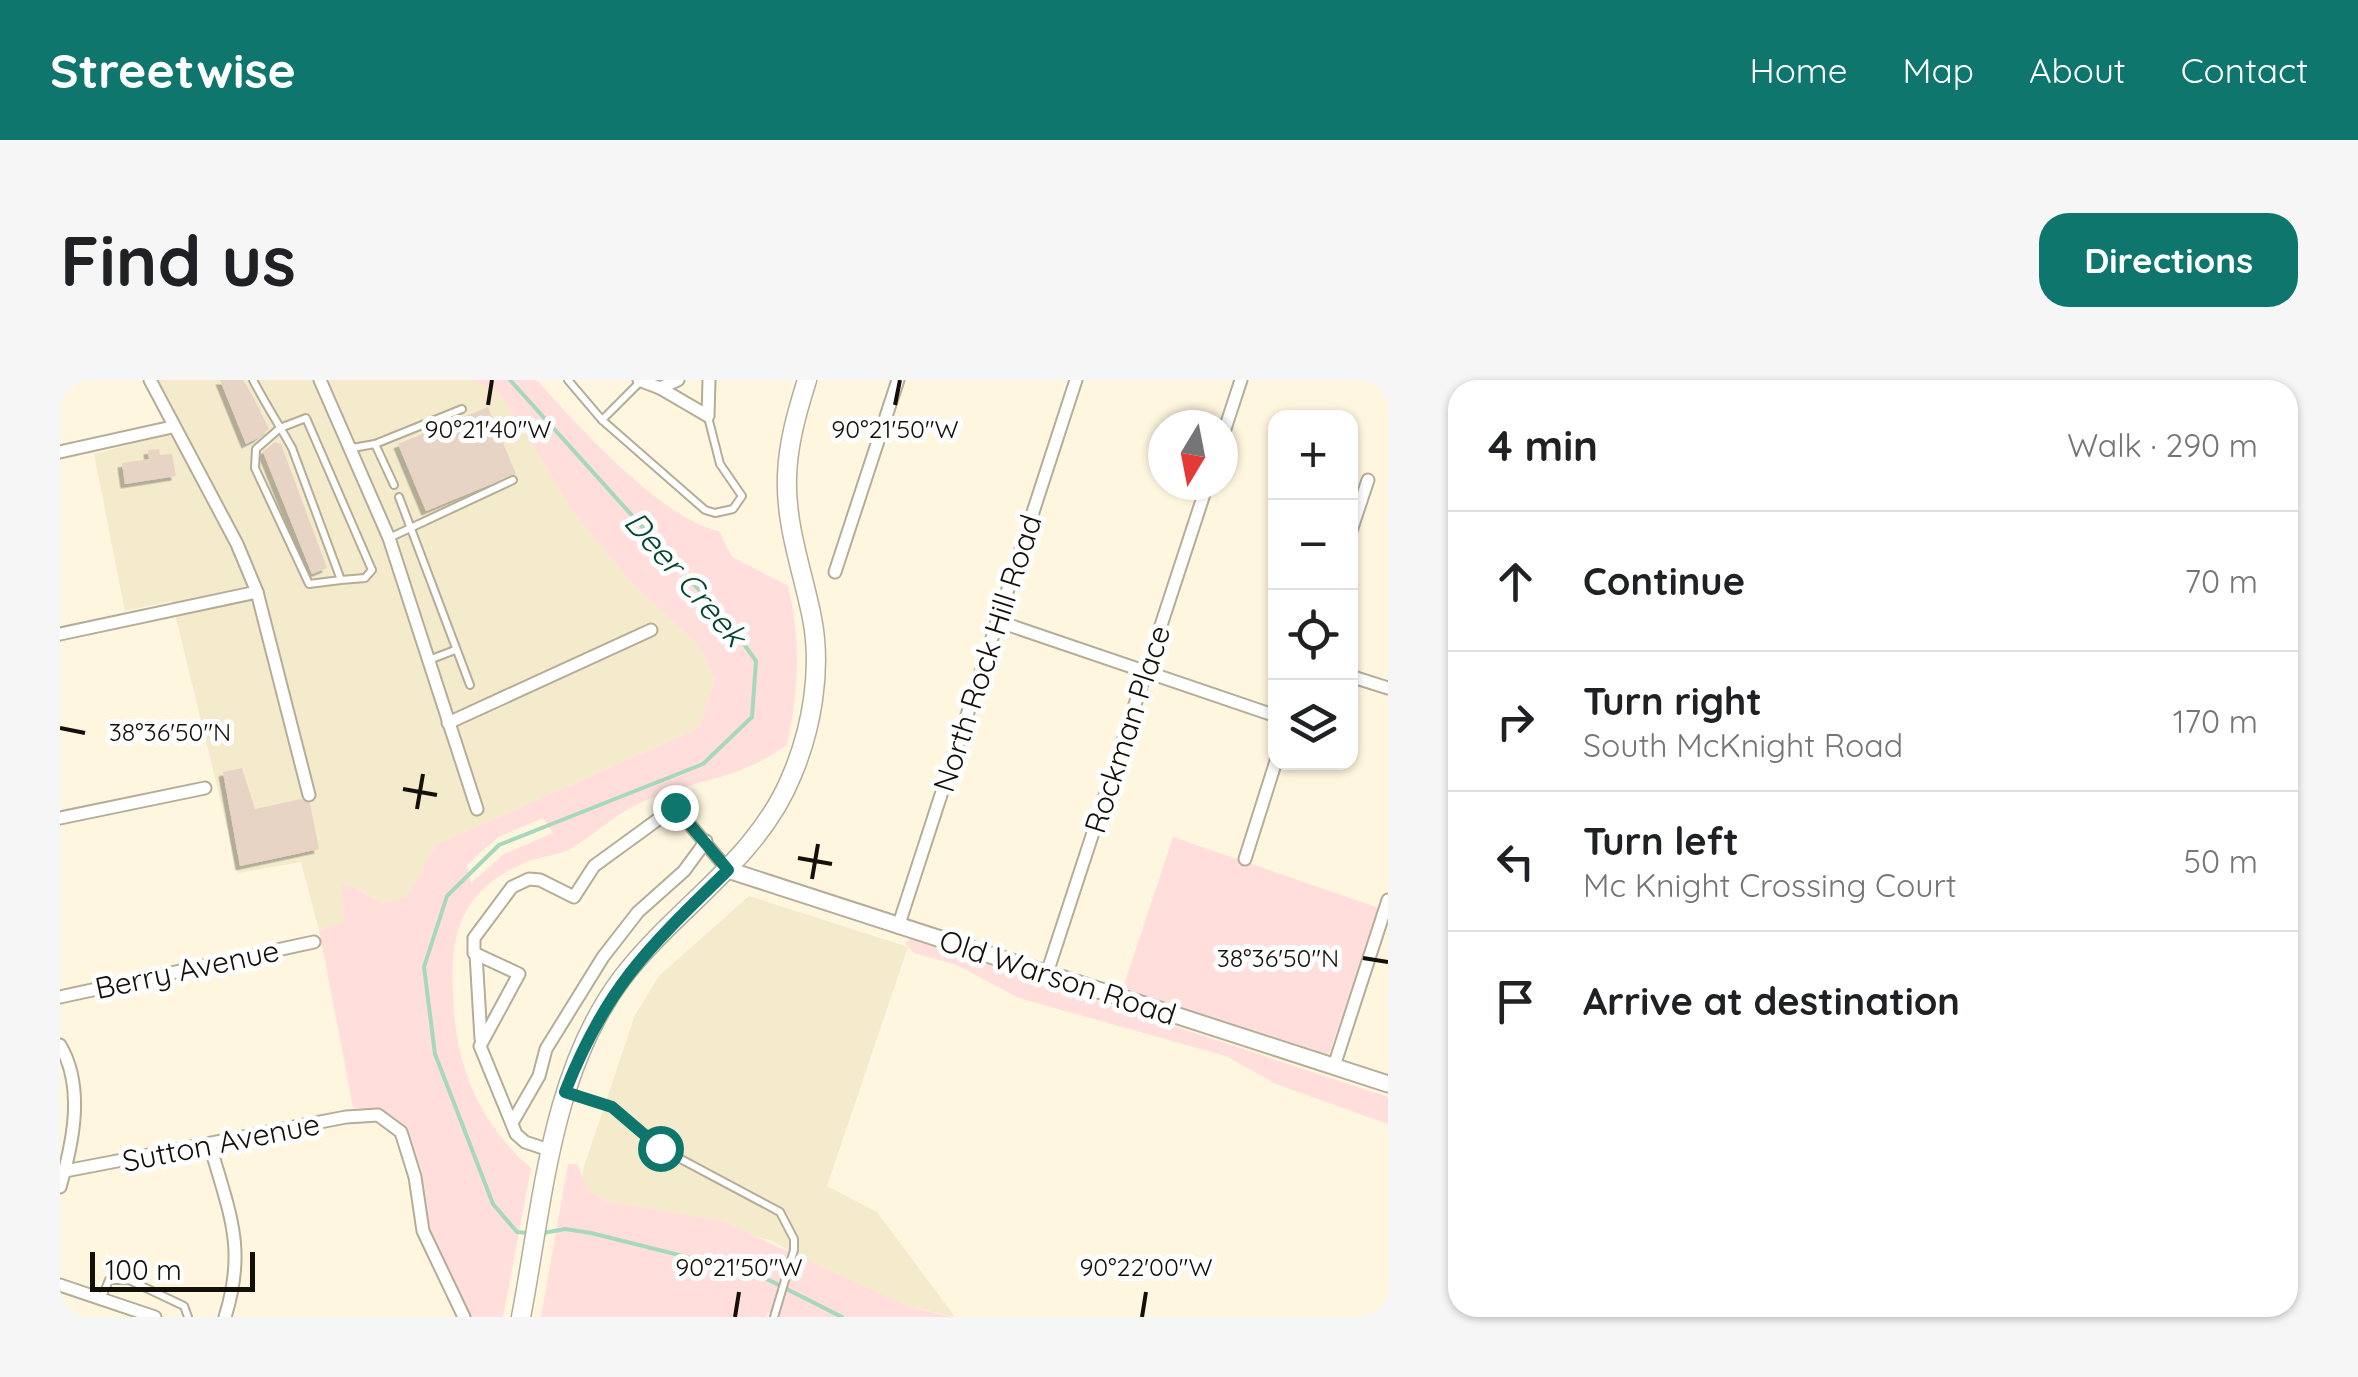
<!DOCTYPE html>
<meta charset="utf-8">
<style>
body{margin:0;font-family:Quicksand,sans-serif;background:#f6f6f6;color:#202124}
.controls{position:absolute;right:30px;top:30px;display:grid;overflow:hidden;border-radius:20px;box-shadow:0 2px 8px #0004}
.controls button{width:90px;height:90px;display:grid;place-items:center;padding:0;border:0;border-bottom:2px solid #e0e0e0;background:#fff;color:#202124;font:50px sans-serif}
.compass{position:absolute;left:1088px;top:30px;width:90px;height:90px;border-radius:50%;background:#fff;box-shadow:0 2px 8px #0004;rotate:190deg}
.scale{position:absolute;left:30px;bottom:25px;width:165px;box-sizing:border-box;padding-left:10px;border:5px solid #131009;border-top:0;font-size:28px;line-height:35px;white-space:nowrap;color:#131009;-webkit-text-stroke:8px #fff;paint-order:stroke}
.stop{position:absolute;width:30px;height:30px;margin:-22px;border:8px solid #0f766e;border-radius:50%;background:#fff}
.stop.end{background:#0f766e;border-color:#fff;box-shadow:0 2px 10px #0008}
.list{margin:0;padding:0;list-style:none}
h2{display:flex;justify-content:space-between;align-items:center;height:130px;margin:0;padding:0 40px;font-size:42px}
h2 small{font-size:32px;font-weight:400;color:#757577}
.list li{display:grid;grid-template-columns:65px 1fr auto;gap:30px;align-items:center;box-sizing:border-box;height:140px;padding:0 40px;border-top:2px solid #e0e0e0}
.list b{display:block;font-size:38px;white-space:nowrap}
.list p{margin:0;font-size:32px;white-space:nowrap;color:#757577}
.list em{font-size:32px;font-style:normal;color:#757577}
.icon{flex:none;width:55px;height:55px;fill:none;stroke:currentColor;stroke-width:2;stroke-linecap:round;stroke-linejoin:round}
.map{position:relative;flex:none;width:1328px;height:937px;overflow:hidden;border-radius:30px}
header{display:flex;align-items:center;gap:60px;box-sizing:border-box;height:140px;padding:0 50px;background:#0f766e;color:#fff}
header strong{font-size:48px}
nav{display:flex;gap:55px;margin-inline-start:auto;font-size:35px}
.intro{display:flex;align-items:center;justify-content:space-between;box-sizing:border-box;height:240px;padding:0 60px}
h1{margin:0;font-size:70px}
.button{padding:25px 45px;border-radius:30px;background:#0f766e;color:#fff;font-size:35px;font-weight:700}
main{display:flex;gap:60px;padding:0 60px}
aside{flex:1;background:#fff;border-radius:30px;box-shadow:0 2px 8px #0004}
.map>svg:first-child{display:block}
.built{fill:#f4eacc}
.green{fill:#ffdedb;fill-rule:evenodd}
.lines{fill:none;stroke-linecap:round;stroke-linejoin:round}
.stream{stroke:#a6d8bc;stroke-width:4}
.building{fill:#e8d4c5;filter:url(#shadow)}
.service-casing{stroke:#b4ad98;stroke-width:10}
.minor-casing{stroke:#b4ad98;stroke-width:15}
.tertiary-casing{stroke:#b4ad98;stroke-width:19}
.secondary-casing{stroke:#b4ad98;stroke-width:21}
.service{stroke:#fff;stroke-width:6}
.minor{stroke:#fff;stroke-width:11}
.tertiary{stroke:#fff;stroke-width:15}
.secondary{stroke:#fff;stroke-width:18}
.route{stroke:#0f766e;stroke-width:12}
.ticks{fill:none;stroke:#131009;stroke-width:4}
.labels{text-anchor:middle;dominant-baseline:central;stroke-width:10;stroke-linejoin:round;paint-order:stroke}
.street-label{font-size:30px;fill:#131009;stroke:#fff}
.water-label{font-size:32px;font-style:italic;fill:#05452c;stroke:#fff}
.ticks-label{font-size:25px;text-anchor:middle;fill:#131009;stroke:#fff;stroke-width:10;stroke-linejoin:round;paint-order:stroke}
</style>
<header>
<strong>Streetwise</strong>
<nav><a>Home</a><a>Map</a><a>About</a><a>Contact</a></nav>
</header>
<div class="intro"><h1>Find us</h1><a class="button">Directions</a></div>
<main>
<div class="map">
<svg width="1328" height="937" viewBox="0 0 1328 937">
<defs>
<filter id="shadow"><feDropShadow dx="-4.5" dy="4.5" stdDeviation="0" flood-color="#0004"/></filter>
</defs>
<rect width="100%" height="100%" fill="#fef6df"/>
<!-- built -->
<g class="built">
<polygon points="97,0 412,0 439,12 517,137 569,200 640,267 655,299 639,348 376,465 347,517 319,523 299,508 285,542 259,550 241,482 178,493 112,221 65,231 34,74 121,51"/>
<polygon points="689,516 848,567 767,806 817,832 895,937 849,927 773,895 710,860 548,822 529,811 523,801 523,790 575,635 599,596"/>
</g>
<!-- green -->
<g class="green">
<path d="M412 0H477C516 45 603 140 659 151L672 177 728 206C741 262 739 309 727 365 673 403 634 398 580 423 555 434 534 455 510 469 497 476 481 476 467 482 394 512 389 561 394 630 398 692 423 747 471 788L443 937H409L369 856 339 744 321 732 293 727 259 550 284 542 281 506 298 508 320 523 347 517 376 465 639 348 655 299 640 267 569 200 517 137 439 12ZM483 438 493 453 444 474 411 503 407 485 438 457Z"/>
<polygon points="1113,457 1319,528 1270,672 1261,678 1061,614"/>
<polygon points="851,559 1328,717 1328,744 1216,704 1166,676 959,618 897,585 854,573 845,563"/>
<polygon points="508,784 517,784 529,811 548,822 662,841 849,927 892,937 717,937 708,932 706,937 481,937"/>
</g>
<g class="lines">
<!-- stream -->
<g class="stream">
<polyline points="450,0 668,242 696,281 692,337 643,384 439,465 387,516 364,587 375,674 433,824 457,852 469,853"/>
<polyline points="483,853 505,849 531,853 699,895 782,937"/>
</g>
</g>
<!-- building -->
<g class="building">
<polygon points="160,0 183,0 191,13 209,49 198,58 186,64"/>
<polygon points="428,27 456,94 366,131 338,64"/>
<polygon points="215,62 221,64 267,188 252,194 203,72"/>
<polygon points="99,69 100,75 112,74 116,96 65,104 62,83 89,79 88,70"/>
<polygon points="182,388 195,429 241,419 250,424 259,469 180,486 163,392"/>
</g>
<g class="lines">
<defs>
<g id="service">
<path d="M193 0C205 23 219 45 232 68L281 200 305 198 312 190 246 38 220 48 196 69 195 88 249 204 281 200"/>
<polyline points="508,0 542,40 580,2"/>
<polyline points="542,40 645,130 655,133 673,129 682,116 660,84 648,37"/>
<polyline points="315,64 334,105"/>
<polyline points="292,68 315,64 402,29"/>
<polyline points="339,117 410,305"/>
<polyline points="329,158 453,100"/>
<polyline points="369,280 395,270"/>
<polyline points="507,713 552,727 600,768 720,832 734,859 734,870 714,937"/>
<polyline points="42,917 49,900 69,900 124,926 128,937"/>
</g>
<g id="minor">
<polyline points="90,0 177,164 197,212 249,415"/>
<polyline points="260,0 329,158 417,429"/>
<polyline points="579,0 600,8 618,0"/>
<polyline points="600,8 648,36 649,0"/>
<polyline points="1163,55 1181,0"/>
<polyline points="0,72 112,47"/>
<polyline points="1290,154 1308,100"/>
<polyline points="775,192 838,0"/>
<polyline points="937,241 1216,336"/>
<polyline points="0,254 197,212"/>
<polyline points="1290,296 1328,308"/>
<polyline points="388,343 591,250"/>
<polyline points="0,438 145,408"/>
<polyline points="1185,479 1216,381"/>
<polyline points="838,547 1016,0"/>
<polyline points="416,574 421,659"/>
<polyline points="987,593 1147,105"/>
<polyline points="0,617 254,562"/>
<path d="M0 665C25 707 13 763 0 807"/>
<polyline points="1274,686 1328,520"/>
<polyline points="452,743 479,696 486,669 543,577 578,532 624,491 646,461"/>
<path d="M150 765C169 833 187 867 165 937"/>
<polyline points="492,771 465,762 456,754 420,666 459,594 414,573 414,558 452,507 469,499 480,500 514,517 534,486 615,427 668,490"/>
<polyline points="5,791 286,737 318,735 341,752 355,797 363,851 404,937"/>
<polyline points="0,905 95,937"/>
</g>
<polyline id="tertiary" points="668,490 1328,704"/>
<path id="secondary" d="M461 937C483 823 490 694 562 598 616 527 698 480 732 395 752 348 762 289 752 238 743 192 725 145 727 96 728 63 737 32 747 0"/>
</defs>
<!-- service casing -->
<use href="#service" class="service-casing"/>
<!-- minor casing -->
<use href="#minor" class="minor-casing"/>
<!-- tertiary casing -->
<use href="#tertiary" class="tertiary-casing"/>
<!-- secondary casing -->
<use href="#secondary" class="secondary-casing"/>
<!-- service -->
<use href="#service" class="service"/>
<!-- minor -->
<use href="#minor" class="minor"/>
<!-- tertiary -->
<use href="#tertiary" class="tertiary"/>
<!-- secondary -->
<use href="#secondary" class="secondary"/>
</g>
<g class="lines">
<!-- route -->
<path class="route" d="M600 768 552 727 505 712C546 607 589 567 668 490L615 427"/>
</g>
<!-- ticks -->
<path class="ticks" d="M428 25 432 0M835 25 840 0M0 348 25 353M343 409 377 415M357 429 363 394M738 478 772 484M752 499 758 464M1303 578 1328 582M675 937 679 912M1082 937 1086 912"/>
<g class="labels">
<!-- street labels -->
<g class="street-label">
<text transform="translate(927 273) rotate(-72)">North Rock Hill Road</text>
<text transform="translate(1067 349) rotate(-72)">Rockman Place</text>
<text transform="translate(127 589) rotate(-12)">Berry Avenue</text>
<text transform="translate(998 597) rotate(18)">Old Warson Road</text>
<text transform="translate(161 762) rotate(-11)">Sutton Avenue</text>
</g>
<!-- water labels -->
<g class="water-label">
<text transform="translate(626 198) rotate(49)">Deer Creek</text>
</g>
</g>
<g class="ticks-label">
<text x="428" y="58">90°21'40"W</text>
<text x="835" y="58">90°21'50"W</text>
<text x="110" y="361">38°36'50"N</text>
<text x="1218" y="587">38°36'50"N</text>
<text x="679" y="896">90°21'50"W</text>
<text x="1086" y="896">90°22'00"W</text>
</g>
</svg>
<div class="controls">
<button>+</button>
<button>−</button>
<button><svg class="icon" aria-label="locate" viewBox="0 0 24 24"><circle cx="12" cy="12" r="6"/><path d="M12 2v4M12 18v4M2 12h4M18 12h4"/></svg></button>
<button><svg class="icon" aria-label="layers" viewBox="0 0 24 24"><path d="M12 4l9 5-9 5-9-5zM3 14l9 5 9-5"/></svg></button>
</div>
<svg class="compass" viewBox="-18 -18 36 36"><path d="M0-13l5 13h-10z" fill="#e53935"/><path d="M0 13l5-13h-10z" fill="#757577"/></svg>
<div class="scale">100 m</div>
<div class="stop" style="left:600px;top:768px"></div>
<div class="stop end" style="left:615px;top:427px"></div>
</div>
<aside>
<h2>4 min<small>Walk · 290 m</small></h2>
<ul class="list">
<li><svg class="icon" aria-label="ahead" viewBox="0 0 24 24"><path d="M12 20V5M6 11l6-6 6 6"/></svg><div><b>Continue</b></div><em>70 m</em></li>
<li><svg class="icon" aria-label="right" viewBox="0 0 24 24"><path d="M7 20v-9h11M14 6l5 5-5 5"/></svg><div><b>Turn right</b><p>South McKnight Road</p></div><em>170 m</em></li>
<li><svg class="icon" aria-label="left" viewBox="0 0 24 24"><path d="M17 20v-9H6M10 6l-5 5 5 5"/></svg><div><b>Turn left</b><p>Mc Knight Crossing Court</p></div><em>50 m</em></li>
<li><svg class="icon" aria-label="arrive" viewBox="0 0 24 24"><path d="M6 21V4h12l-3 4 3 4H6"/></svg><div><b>Arrive at destination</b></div></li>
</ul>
</aside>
</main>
